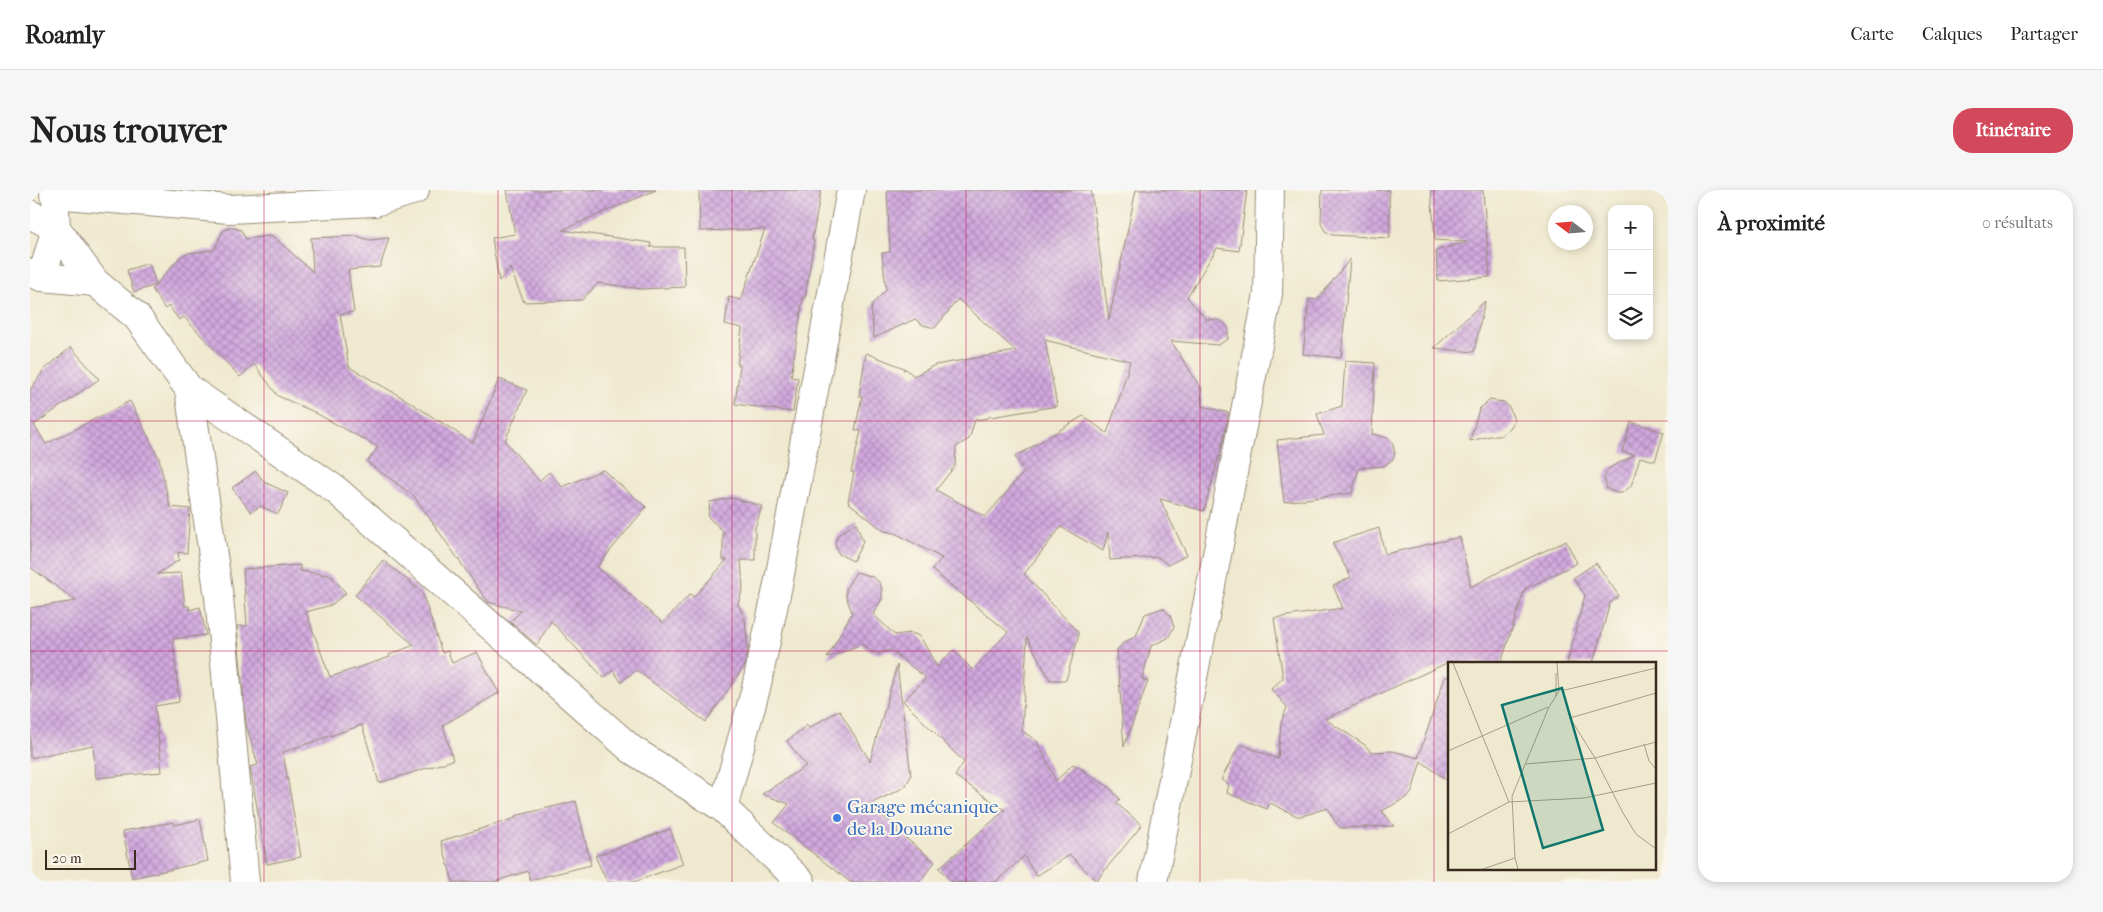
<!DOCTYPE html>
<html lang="fr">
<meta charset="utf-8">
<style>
body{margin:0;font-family:"IM FELL French Canon",serif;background:#f6f6f6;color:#222}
.controls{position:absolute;right:15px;top:15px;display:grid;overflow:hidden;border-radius:10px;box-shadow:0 2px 8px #0003}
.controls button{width:45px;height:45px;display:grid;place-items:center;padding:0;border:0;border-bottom:1px solid #e0e0e0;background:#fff;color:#222;font:25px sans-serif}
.compass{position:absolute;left:1518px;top:15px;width:45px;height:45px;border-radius:50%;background:#fff;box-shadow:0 2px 8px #0003;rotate:286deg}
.scale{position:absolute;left:15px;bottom:12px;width:91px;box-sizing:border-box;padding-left:5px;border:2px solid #3b2a1e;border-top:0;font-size:14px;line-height:18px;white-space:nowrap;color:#3b2a1e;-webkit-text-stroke:4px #fbf7ec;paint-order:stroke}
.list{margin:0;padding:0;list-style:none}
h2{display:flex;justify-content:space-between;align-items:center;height:65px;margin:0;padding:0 20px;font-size:21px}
h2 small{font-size:16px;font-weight:400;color:#767676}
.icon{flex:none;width:28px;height:28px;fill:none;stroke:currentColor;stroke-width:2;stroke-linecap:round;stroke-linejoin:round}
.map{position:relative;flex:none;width:1638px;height:692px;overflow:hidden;border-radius:20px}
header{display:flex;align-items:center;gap:30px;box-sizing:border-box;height:70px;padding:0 25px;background:#fff;border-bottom:1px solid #e0e0e0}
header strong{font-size:24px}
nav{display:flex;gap:28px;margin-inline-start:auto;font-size:18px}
.intro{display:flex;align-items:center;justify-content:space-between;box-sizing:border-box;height:120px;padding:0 30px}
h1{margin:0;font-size:35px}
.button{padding:12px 22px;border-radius:20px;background:#d1495b;color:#fff;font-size:18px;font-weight:700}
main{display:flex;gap:30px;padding:0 30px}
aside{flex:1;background:#fff;border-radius:20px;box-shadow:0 2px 8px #0003}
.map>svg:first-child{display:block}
.building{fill:url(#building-cross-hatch);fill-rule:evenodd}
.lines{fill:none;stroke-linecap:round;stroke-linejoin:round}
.street-casing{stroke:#958a76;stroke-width:30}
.highway-casing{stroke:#958a76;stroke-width:30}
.street{stroke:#fff;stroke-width:28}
.highway{stroke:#fff;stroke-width:28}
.grid{fill:none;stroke:#c2185b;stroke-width:1;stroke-opacity:0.55}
.shop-dot{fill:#3f7fe0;stroke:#fbf7ec;stroke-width:2}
.labels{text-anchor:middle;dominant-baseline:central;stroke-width:4;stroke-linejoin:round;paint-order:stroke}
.shop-label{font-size:19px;fill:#366cbe;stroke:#fbf7ec;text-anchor:start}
.inset-road{fill:none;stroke:#a79d88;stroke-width:1}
.view{fill:#0f766e;fill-opacity:0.15;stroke:#0f766e;stroke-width:2.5}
.inset-edge{fill:none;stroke:#3b2a1e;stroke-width:2.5}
</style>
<header>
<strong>Roamly</strong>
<nav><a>Carte</a><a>Calques</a><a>Partager</a></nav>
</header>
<div class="intro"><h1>Nous trouver</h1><a class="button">Itinéraire</a></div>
<main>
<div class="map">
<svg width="1638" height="692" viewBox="0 0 1638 692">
<defs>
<pattern id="building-cross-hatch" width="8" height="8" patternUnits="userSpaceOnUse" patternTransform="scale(1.25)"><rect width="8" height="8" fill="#d1a8df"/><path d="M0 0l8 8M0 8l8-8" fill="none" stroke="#ab89b4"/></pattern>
</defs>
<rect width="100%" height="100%" fill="#fbf7ec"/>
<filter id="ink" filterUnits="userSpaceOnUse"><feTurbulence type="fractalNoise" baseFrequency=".02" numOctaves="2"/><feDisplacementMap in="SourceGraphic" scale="10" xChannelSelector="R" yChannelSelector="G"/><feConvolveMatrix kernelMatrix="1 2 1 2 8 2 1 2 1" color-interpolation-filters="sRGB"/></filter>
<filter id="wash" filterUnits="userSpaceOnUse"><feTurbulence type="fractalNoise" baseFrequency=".0096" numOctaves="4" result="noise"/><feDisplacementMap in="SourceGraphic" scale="20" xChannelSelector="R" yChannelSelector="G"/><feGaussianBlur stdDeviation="1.12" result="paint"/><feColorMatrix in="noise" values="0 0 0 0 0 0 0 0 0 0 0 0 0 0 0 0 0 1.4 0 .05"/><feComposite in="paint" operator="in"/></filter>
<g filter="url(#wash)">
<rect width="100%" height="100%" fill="#efe9cf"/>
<g id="blocks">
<!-- building -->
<g class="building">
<polygon points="477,0 626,0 532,40 621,53 620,57 654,57 655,97 611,99 568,93 552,110 494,112 480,78 469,91 462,48 485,44"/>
<polygon points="669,0 791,0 782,50 784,51 775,108 773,108 761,187 768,188 763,222 705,214 710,175 707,175 712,138 695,134 699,107 711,110 735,39 670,41"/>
<path d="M857 0H1061L1079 130 1106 0H1217L1209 61 1187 58 1157 107 1176 129 1189 130 1194 133 1198 138V149L1188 155 1141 151 1171 198 1172 216 1199 223 1192 255 1174 321 1130 309 1157 365 1138 375 1128 367 1080 370 1078 342 1073 361 1031 337 994 384 1048 442V448L1036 490H1020L997 447 992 541 1007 551 1026 591 1043 574 1079 597 1090 609 1086 613 1112 635 1066 691 1040 665 1006 686 994 666 966 692H922L909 678 975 620 925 586 934 572 873 511 896 488 860 460 849 464 842 462 832 454 797 468 822 423 816 406V398L826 382 843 387 850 393 852 400V409L843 424 865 445 881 443 887 445 891 448 907 477 923 460 943 480 978 442 902 380 912 368 865 343 854 341 818 312 824 282H821L831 241 825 240 832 206H829L836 163 874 178 873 180 876 179 884 186 905 175 986 161 928 109 905 138 893 135 885 129 844 148 841 120 843 113 856 100 852 63 860 62ZM1015 150 1100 171 1091 203 1077 243 1053 226 985 267 994 282 955 327 906 300 925 276 926 257 939 249 945 230 958 228 960 226 961 227 1027 216Z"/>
<polygon points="1292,0 1359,0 1360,48 1302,45 1295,41 1291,33"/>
<polygon points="1401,0 1453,0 1460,87 1408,91 1406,61 1437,52 1405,50"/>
<polygon points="199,38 205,38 211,40 216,49 239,46 245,48 283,82 281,48 327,46 339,50 359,48 350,77 318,80 324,122 310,124 319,177 375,209 443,253 469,189 497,200 475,251 509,291 519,282 532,297 573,280 616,317 567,377 633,433 660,404 664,407 697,370 693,370 693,341 678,327 680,312 702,308 732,316 725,338 725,370 711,370 713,398 708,414 715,429 718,461 715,475 676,532 606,480 591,492 583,480 574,488 521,431 507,455 480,432 491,421 458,412 384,306 337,272 348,257 282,221 248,206 224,174 210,187 154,127 149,130 139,116 135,119 122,99 126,95 104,102 97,80 119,73 126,94 150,67 159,63 184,60 193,41"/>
<polygon points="1320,69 1311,168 1273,164 1279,109 1287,110"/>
<polygon points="1455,111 1444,162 1404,158"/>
<polygon points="41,157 69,189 4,235 16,254 100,211 129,268 140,317 160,319 157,363 148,362 149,370 127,384 151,383 155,416 159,416 159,420 170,417 176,445 143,449 149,512 125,516 132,582 66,588 63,555 0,568 0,418 46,411 0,377 0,200 14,180"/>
<polygon points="1315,171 1345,173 1342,244 1357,248 1362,252 1365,263 1363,269 1354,276 1329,278 1322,303 1254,312 1247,250 1294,245 1287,224 1312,216"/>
<polygon points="1460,210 1474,212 1479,217 1484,230 1481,237 1470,246 1460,246 1440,251 1449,219"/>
<polygon points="1601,232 1634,242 1625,271 1610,267 1601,296 1592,303 1587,303 1577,299 1574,288 1579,278 1605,265 1592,262"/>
<polygon points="226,281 234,292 258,303 248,324 230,316 221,322 202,298"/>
<polygon points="826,333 833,352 823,371 809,364 806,358 805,351 808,345"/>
<polygon points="1349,338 1355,364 1430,347 1441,397 1471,381 1536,351 1547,373 1495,399 1471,473 1420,473 1421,471 1295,529 1335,555 1341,562 1363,561 1388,568 1415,487 1419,487 1419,592 1391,571 1382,602 1379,606 1352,621 1364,636 1311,638 1306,633 1297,618 1272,626 1267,626 1240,613 1237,619 1197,603 1199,594 1191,590 1210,554 1248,569 1251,533 1257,517 1241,499 1253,488 1244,428 1313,418 1303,396 1321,387 1302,353"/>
<polygon points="353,370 392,402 412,463 418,461 422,473 447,462 469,503 413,535 423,570 349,593 332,535 253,562 271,667 237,674 220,577 228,575 216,534 207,436 217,436 213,379 270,375 270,381 298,385 303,388 316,403 301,415 276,422 300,487 360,467 359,465 384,455 325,405"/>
<polygon points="1566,373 1589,406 1580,413 1563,473 1537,473 1555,405 1543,388"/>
<polygon points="1133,418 1140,425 1144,437 1138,448 1121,456 1112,489 1118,491 1094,557 1087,460 1093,453 1106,446 1115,424"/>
<polygon points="867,475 881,586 875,597 838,615 868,638 866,640 905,672 889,692 820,692 744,633 759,614 732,604 776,576 757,551 777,535 779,538 809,520 840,571"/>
<polygon points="546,611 561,675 500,690 498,681 463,692 423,692 411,651 486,628 485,626"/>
<polygon points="170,629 178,671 102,688 93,641 144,632 145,635"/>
<polygon points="640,639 653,674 604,692 577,692 565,666"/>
</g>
</g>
</g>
<g filter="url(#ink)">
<use href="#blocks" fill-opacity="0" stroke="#958a76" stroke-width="1"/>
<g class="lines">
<defs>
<g id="street">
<polyline points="24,4 199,19 345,12 385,0"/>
<polyline points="12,87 26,38 25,19"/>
<polyline points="159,199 189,407 215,692"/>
<polyline points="693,618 726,498 748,395 821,0"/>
<polyline points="1123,692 1238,104 1240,0"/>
</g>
<g id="highway">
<polyline points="0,24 26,38 65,92 107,127 159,199 306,300 601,559 693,618 771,692"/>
<polyline points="0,83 12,87 65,92"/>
</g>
</defs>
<!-- street casing -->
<use href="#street" class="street-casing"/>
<!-- highway casing -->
<use href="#highway" class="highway-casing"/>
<!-- street -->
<use href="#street" class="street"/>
<!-- highway -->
<use href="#highway" class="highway"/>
</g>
</g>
<!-- grid -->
<path class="grid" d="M234 0V692M468 0V692M702 0V692M936 0V692M1170 0V692M1404 0V692M0 231H1638M0 461H1638"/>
<!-- markers -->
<circle class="shop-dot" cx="807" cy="628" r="5"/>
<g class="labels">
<!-- shop labels -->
<g class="shop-label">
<text x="817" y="617">Garage mécanique<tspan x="817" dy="22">de la Douane</tspan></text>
</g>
</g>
<!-- overview -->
<g transform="translate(1418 472)">
<rect width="208" height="208" fill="#efe9cf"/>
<path class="inset-road" d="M5 1 61 140M114 28 122 56 147 96 175 151 188 172 208 187M113 29 208 6M108 34V11M122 56 208 31M196 82 201 99 208 107M0 89 100 45M78 102 147 96 208 80M0 172 61 140 136 136 208 121M35 207 67 196M70 207 67 196 64 134 101 45 111 29 109 1"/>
<path class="view" d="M114 26 155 168 95 186 54 43Z"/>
<rect width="208" height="208" class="inset-edge"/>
</g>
</svg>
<div class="controls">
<button>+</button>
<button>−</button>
<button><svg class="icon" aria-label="layers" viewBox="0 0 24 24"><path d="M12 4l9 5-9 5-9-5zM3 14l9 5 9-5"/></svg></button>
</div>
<svg class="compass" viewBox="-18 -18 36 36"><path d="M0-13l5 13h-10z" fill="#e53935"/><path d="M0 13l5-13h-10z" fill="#767676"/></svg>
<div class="scale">20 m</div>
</div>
<aside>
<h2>À proximité<small>0 résultats</small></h2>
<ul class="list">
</ul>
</aside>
</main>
